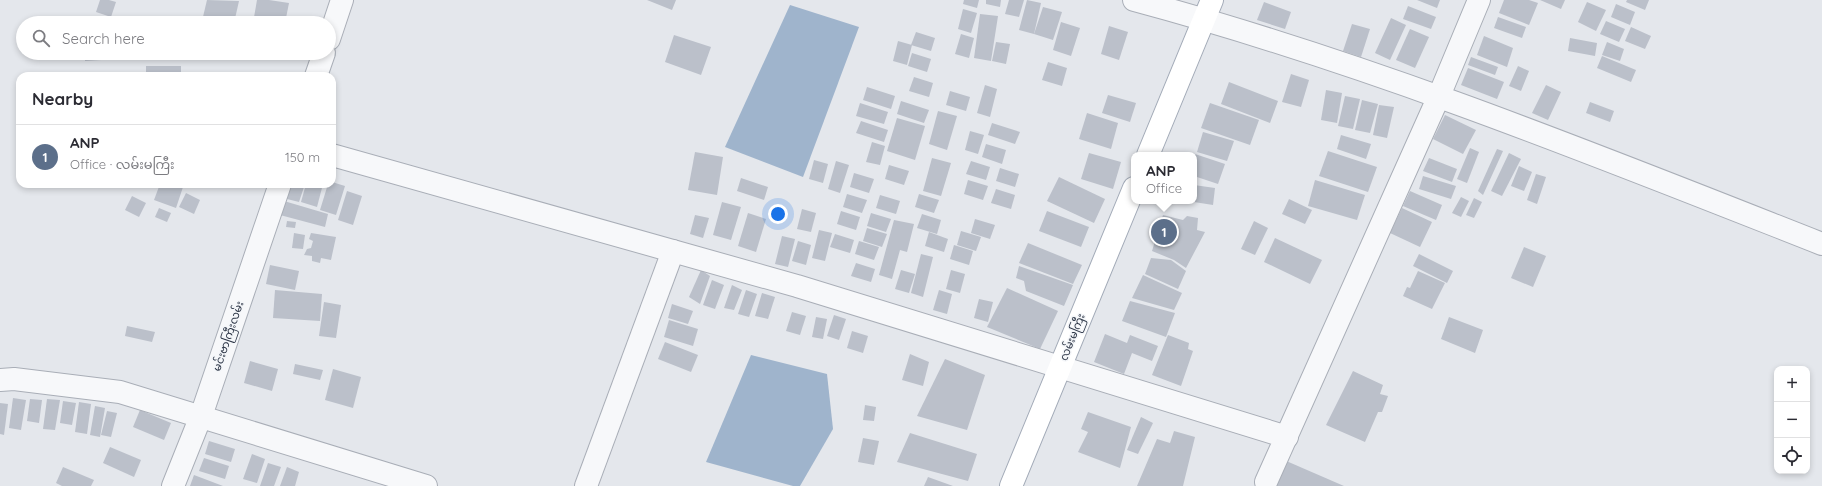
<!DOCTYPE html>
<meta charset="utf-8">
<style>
body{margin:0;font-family:Quicksand,"Noto Sans Myanmar",sans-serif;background:#f7f7f7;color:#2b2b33}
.controls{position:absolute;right:12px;bottom:12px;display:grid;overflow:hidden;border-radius:8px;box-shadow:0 2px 6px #0003}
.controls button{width:36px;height:36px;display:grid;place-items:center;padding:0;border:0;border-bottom:1px solid #e1e1e2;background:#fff;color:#2b2b33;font:20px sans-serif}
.you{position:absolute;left:778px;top:214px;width:14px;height:14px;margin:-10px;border:3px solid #fff;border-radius:50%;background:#1a73e8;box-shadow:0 0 0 6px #1a73e833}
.badge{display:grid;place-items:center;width:26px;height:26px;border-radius:50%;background:#7c3aed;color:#fff;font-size:13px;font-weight:700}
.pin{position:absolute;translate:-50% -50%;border:2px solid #fff;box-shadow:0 1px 4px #0006}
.popup{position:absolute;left:1131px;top:152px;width:66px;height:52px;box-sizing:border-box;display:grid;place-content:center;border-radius:8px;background:#fff;filter:drop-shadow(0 1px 3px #0005);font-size:13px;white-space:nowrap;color:#7c7c81}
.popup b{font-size:15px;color:#2b2b33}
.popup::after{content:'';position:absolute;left:50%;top:100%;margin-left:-8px;border:8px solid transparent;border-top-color:#fff}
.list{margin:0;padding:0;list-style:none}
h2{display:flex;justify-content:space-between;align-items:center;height:52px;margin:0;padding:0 16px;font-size:17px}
h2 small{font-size:13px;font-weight:400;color:#7c7c81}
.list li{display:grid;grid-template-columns:26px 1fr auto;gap:12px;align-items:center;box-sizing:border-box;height:64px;padding:0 16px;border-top:1px solid #e1e1e2}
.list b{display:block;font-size:15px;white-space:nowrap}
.list p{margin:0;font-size:13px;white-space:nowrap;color:#7c7c81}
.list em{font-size:13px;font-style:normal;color:#7c7c81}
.icon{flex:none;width:22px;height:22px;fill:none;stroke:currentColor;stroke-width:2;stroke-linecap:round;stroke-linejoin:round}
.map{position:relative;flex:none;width:1822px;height:486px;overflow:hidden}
.search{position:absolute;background:#fff;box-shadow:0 2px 6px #0003;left:16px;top:16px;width:320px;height:44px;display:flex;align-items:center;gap:10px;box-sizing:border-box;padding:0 14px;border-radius:22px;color:#7c7c81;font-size:15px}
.panel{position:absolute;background:#fff;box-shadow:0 2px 6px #0003;left:16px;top:72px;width:320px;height:116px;border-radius:12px}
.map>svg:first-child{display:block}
.water{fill:#9fb4cc}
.building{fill:#bbc0ca}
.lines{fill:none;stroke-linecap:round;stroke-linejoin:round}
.minor-casing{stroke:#a9aeb7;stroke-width:24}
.major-casing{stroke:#a3abb8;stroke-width:24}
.minor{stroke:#f7f8fa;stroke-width:22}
.major{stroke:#fff;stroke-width:22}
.labels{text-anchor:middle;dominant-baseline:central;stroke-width:3;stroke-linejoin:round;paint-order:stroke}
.street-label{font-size:11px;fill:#2b3445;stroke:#f4f6f9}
</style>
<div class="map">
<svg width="1822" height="486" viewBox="0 0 1822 486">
<rect width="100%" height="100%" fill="#e4e7ec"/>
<!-- water -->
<g class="water">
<polygon points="790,5 859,27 803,177 725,147"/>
<polygon points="751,355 827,374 833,429 800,486 793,486 706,462"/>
</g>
<!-- building -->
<g class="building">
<polygon points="100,0 109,0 116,2 111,17 96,12"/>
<polygon points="207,0 239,1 234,23 209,23 202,21"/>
<polygon points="257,0 269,0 289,3 285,23 253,23"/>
<polygon points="647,0 676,0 672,10"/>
<polygon points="964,0 979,0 977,8 963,4"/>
<polygon points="986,0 1001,0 1000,7 986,4"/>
<polygon points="1009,0 1024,0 1019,17 1005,14"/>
<polygon points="1027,0 1041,3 1034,34 1019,30"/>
<polygon points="1417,0 1440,0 1437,8"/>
<polygon points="1504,0 1529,0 1538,3 1529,25 1499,13"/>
<polygon points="1540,0 1565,0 1561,9"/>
<polygon points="1627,0 1649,0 1645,10 1626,2"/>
<polygon points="1264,2 1291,12 1285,29 1257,20"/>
<polygon points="1587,2 1606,10 1596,31 1578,22"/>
<polygon points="1616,4 1635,12 1630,25 1611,17"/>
<polygon points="1408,6 1436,17 1431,29 1403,19"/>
<polygon points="1043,7 1062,12 1053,40 1034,34"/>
<polygon points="963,9 977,13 971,33 958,29"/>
<polygon points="980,14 998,16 991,61 974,58"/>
<polygon points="1498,17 1526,27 1522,38 1494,28"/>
<polygon points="1391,18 1406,25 1390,60 1375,53"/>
<polygon points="1606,21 1625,29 1619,42 1600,34"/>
<polygon points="1061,22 1080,28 1071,56 1053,50"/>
<polygon points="1352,24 1370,29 1361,57 1343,51"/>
<polygon points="1109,26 1128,32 1119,60 1101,54"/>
<polygon points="1631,27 1651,36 1645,49 1625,41"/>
<polygon points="1410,29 1429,37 1415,68 1396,60"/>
<polygon points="916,32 935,38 931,51 911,45"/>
<polygon points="961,34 974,38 969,58 955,54"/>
<polygon points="674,35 711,47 701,75 665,62"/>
<polygon points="1484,36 1513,48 1507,67 1477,55"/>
<polygon points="1570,38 1597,43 1595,56 1568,51"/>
<polygon points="898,41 912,45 907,65 893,61"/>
<polygon points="996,42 1010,44 1006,64 992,61"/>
<polygon points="1607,42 1624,49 1620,61 1602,55"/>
<rect x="52" y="53" width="16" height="2"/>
<polygon points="85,53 101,53 101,60 85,61"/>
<polygon points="912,53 931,59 927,72 908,66"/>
<polygon points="1602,56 1636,70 1631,82 1597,68"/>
<polygon points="1471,57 1498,67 1495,75 1468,65"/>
<polygon points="1048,62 1067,68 1062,86 1042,80"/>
<rect x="146" y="66" width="35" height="10"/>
<polygon points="1518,66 1529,71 1521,91 1509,86"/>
<polygon points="1468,68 1504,82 1497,99 1461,85"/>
<polygon points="219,74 219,76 201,76 201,75"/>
<polygon points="1291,74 1309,80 1301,107 1282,102"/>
<polygon points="914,77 933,83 929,97 909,91"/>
<polygon points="1229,82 1278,101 1270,123 1221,104"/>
<polygon points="985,85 997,89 990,117 977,113"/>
<polygon points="1546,85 1561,92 1548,120 1532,113"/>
<polygon points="867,87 895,96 891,109 863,100"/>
<polygon points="1326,90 1342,93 1337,123 1321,120"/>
<polygon points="950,91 970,97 966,111 946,105"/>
<polygon points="1108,95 1136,103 1130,122 1102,113"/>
<polygon points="1345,96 1360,99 1353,129 1338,126"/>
<polygon points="1362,100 1378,104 1370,133 1355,130"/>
<polygon points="901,101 929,110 924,123 897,114"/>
<polygon points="1590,102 1614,111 1610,122 1586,113"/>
<polygon points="860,103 888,112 884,124 856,116"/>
<polygon points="1210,103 1259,120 1250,145 1201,128"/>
<polygon points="1379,105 1394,107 1387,138 1373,135"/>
<polygon points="938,111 957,116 947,150 929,144"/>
<polygon points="1087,113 1118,123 1111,149 1079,139"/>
<polygon points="1445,115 1476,130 1463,154 1433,139"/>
<polygon points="897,118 925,126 915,160 887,151"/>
<polygon points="861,121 888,130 884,142 856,133"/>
<polygon points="992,123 1020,132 1015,144 988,135"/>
<polygon points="970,131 984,135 978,154 965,150"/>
<polygon points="1203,132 1234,141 1227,161 1197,152"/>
<polygon points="1341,135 1371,144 1366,159 1337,149"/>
<polygon points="872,142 885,146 880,165 866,162"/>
<polygon points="986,144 1006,150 1002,164 982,157"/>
<polygon points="1470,148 1479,152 1467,183 1457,179"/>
<polygon points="1497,149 1503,151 1483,195 1478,191"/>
<polygon points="1328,151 1377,167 1368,192 1319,176"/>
<polygon points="695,152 723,157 717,195 688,190"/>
<polygon points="1089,153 1121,162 1113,189 1081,179"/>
<polygon points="1509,153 1521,159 1502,196 1491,191"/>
<polygon points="1195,154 1225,164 1218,184 1194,176"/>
<polygon points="932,158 951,163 941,196 923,191"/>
<polygon points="1429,158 1457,169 1452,182 1423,171"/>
<polygon points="814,160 828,164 823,183 809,179"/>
<polygon points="836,161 849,165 840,193 828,189"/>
<polygon points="971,161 990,167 986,180 966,174"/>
<polygon points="889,165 909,171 904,185 885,179"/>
<polygon points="1519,166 1532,172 1524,191 1511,186"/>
<polygon points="1000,168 1019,174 1015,187 996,181"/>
<polygon points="854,173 874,179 869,193 850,187"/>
<polygon points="1536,174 1546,177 1537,204 1527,200"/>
<polygon points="1423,176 1456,186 1451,199 1419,189"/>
<polygon points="1059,177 1105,199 1094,223 1047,201"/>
<polygon points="741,178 768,187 764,200 737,191"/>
<polygon points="968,180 988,186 983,200 964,194"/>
<polygon points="1315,180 1365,195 1357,220 1308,206"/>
<polygon points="332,182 345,186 336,215 320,210 328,184 332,184"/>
<polygon points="160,184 184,184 176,208 154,200"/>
<polygon points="287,184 305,184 299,202 283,198"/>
<polygon points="306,184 323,184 317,207 301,202"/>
<polygon points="1194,185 1215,188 1213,205 1194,202"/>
<polygon points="996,189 1015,195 1011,209 991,203"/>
<polygon points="347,191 362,196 353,225 338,220"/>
<polygon points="1410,191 1442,205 1436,220 1403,206"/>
<polygon points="186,193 200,200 194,214 179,207"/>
<polygon points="847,194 867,200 862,213 843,207"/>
<polygon points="919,194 939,200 934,213 915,207"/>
<polygon points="880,195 900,201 896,214 876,208"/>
<polygon points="132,196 146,203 139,217 125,210"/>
<polygon points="1461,197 1469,201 1461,217 1452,213"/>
<polygon points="1474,198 1482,202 1474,218 1466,215"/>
<polygon points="1289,199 1312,210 1305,224 1282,214"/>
<polygon points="284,201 328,214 325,227 280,215"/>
<polygon points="722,202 741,207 731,240 713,235"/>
<polygon points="159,208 171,213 167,222 155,217"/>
<polygon points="1402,208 1432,222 1420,247 1390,233"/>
<polygon points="802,209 816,213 811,232 797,229"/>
<polygon points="841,211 860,217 856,230 837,224"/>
<polygon points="1047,211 1089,227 1081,247 1039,231"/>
<polygon points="748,213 766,219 756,252 738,246"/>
<polygon points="871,213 891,219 886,232 867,226"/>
<polygon points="922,214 941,220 937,234 917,228"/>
<polygon points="695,215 709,218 703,238 690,234"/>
<polygon points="1163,215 1183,220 1187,216 1198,218 1197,230 1205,232 1186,268 1174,260 1152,251"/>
<polygon points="975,219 995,225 990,239 971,233"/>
<polygon points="894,220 914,224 907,252 900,250 892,279 879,275"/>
<polygon points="287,221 296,222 295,228 286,227"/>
<polygon points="1254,221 1268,228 1255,255 1241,249"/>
<polygon points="867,228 887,234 882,247 863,241"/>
<polygon points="819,230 832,233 825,261 812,258"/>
<polygon points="961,231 981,237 976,251 957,245"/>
<polygon points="929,232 948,239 944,252 925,246"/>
<polygon points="294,233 305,235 303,249 292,248"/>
<polygon points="311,233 336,237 331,260 321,258 320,263 312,261 312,256 304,255 307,249 311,248 313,241 309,239"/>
<polygon points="835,234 854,240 850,253 830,247"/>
<polygon points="782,236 795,239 788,267 775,264"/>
<polygon points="1275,238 1322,260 1310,284 1264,262"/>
<polygon points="798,241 811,245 806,265 792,261"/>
<polygon points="859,241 879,247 874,260 855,254"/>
<polygon points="1028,243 1082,265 1073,284 1019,263"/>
<polygon points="954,245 973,251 969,265 950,259"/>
<polygon points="1524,247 1546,256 1533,287 1511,278"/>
<polygon points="921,254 933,257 923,297 911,293"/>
<polygon points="1419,254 1453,271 1447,283 1413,266"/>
<polygon points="1151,258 1171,260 1186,271 1178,289 1145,274"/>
<polygon points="856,263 875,269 871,282 851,276"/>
<polygon points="270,265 299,271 295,290 266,284"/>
<polygon points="1019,266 1073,285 1064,306 1026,291 1024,281 1016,278"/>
<polygon points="701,270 710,276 700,304 689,297"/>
<polygon points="901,270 915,274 909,293 895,289"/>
<polygon points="951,270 965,274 960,293 946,289"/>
<polygon points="1418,271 1445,283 1432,309 1403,296 1407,287 1410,288"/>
<polygon points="1143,275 1182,293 1174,310 1132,298"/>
<polygon points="712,280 724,285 715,309 703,305"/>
<polygon points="732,285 742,290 734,310 724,308"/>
<polygon points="1007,288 1058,311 1040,349 987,327"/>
<polygon points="275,290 322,294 320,321 273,318"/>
<polygon points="746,290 757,294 749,317 738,314"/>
<polygon points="939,290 952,294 947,314 933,310"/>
<polygon points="762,293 775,297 768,319 755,316"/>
<polygon points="979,299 993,302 988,322 974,318"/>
<polygon points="1130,301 1175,313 1166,337 1122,321"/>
<polygon points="324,302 341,305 336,338 319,336"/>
<polygon points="672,304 693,311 688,324 668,318"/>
<polygon points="792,312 806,316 800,335 786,331"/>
<polygon points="834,315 846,319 839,340 827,336"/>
<polygon points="816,317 827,319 823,339 812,337"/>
<polygon points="1449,317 1483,330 1475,353 1441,339"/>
<polygon points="669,320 698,329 693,346 664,337"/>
<polygon points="127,326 155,332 152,342 125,336"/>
<polygon points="852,331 868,336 863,353 847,348"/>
<polygon points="1105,334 1127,343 1130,335 1158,346 1152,361 1132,353 1124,374 1094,362"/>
<polygon points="1168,335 1189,343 1188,349 1193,351 1181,386 1152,375"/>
<polygon points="665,342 698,355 691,372 658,359"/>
<polygon points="910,354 929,362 923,386 902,380"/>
<polygon points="945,359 985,375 967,430 917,416"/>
<polygon points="250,361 278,369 272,391 244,383"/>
<polygon points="295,364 323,370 320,380 293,374"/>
<polygon points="333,369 361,377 353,408 325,400"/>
<polygon points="1353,371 1383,385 1380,394 1388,396 1382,412 1378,412 1365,442 1326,425"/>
<polygon points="13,398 26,400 21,430 9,428"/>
<polygon points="30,399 42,400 39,423 27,421"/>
<polygon points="47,399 60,400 55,430 43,429"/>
<polygon points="63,401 76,403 72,425 60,423"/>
<polygon points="79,402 91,404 87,434 75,432"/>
<polygon points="0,403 8,404 4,435 0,434"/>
<polygon points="865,405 876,407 874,421 863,420"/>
<polygon points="95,406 105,408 100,437 90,435"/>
<polygon points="140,410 171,423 164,440 133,427"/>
<polygon points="107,411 117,413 111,437 101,435"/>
<polygon points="1088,412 1131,427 1120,468 1078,452 1088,432 1081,429"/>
<polygon points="1141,417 1153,423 1138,454 1127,450"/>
<polygon points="1174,431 1195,437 1183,486 1137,486 1157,439 1170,443"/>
<polygon points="910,433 977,454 968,481 897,462"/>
<polygon points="863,438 879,441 874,465 858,462"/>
<polygon points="209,441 235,449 231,462 205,454"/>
<polygon points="110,447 141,460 134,477 103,463"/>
<polygon points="252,454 265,459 257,483 243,479"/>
<polygon points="204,458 229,466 225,479 199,471"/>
<polygon points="1284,460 1344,486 1277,486 1273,483"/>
<polygon points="268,463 281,467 274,486 260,486"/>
<polygon points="63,467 94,480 91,486 62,486 56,483"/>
<polygon points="287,467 299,472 295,486 280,486"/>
<polygon points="194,475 223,486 190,486"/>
<polygon points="928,477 953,486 924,486"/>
</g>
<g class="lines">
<defs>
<g id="minor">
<path d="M1134 0C1369 63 1596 155 1822 244"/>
<polyline points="329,39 342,0"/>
<polyline points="316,76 324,53"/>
<polyline points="332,155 797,286 1287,437"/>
<polyline points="0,380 14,379 120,392 426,486"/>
<polyline points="1266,482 1439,96 1479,0"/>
<polyline points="173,486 201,416 280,184"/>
<polyline points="586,486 673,251"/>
</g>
<g id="major">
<polyline points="1148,155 1212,0"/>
<polyline points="1011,486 1134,188"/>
</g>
</defs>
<!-- minor casing -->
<use href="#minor" class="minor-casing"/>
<!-- major casing -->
<use href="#major" class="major-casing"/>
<!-- minor -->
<use href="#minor" class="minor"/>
<!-- major -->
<use href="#major" class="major"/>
</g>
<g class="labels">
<!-- street labels -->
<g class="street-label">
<text transform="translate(228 336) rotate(-71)">မင်းဗာကြီးလမ်း</text>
<text transform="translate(1072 337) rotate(-68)">လမ်းမကြီး</text>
</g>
</g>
</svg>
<div class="controls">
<button>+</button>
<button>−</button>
<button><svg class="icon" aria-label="locate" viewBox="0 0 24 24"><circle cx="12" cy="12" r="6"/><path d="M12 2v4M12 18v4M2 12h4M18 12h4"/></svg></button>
</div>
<div class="you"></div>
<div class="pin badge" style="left:1164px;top:232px;background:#5c6f8a">1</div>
<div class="popup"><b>ANP</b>Office</div>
<div class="search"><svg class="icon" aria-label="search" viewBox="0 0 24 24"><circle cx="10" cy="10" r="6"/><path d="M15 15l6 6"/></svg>Search here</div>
<section class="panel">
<h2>Nearby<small></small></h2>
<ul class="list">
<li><span class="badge" style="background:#5c6f8a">1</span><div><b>ANP</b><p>Office · လမ်းမကြီး</p></div><em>150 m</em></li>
</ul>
</section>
</div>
